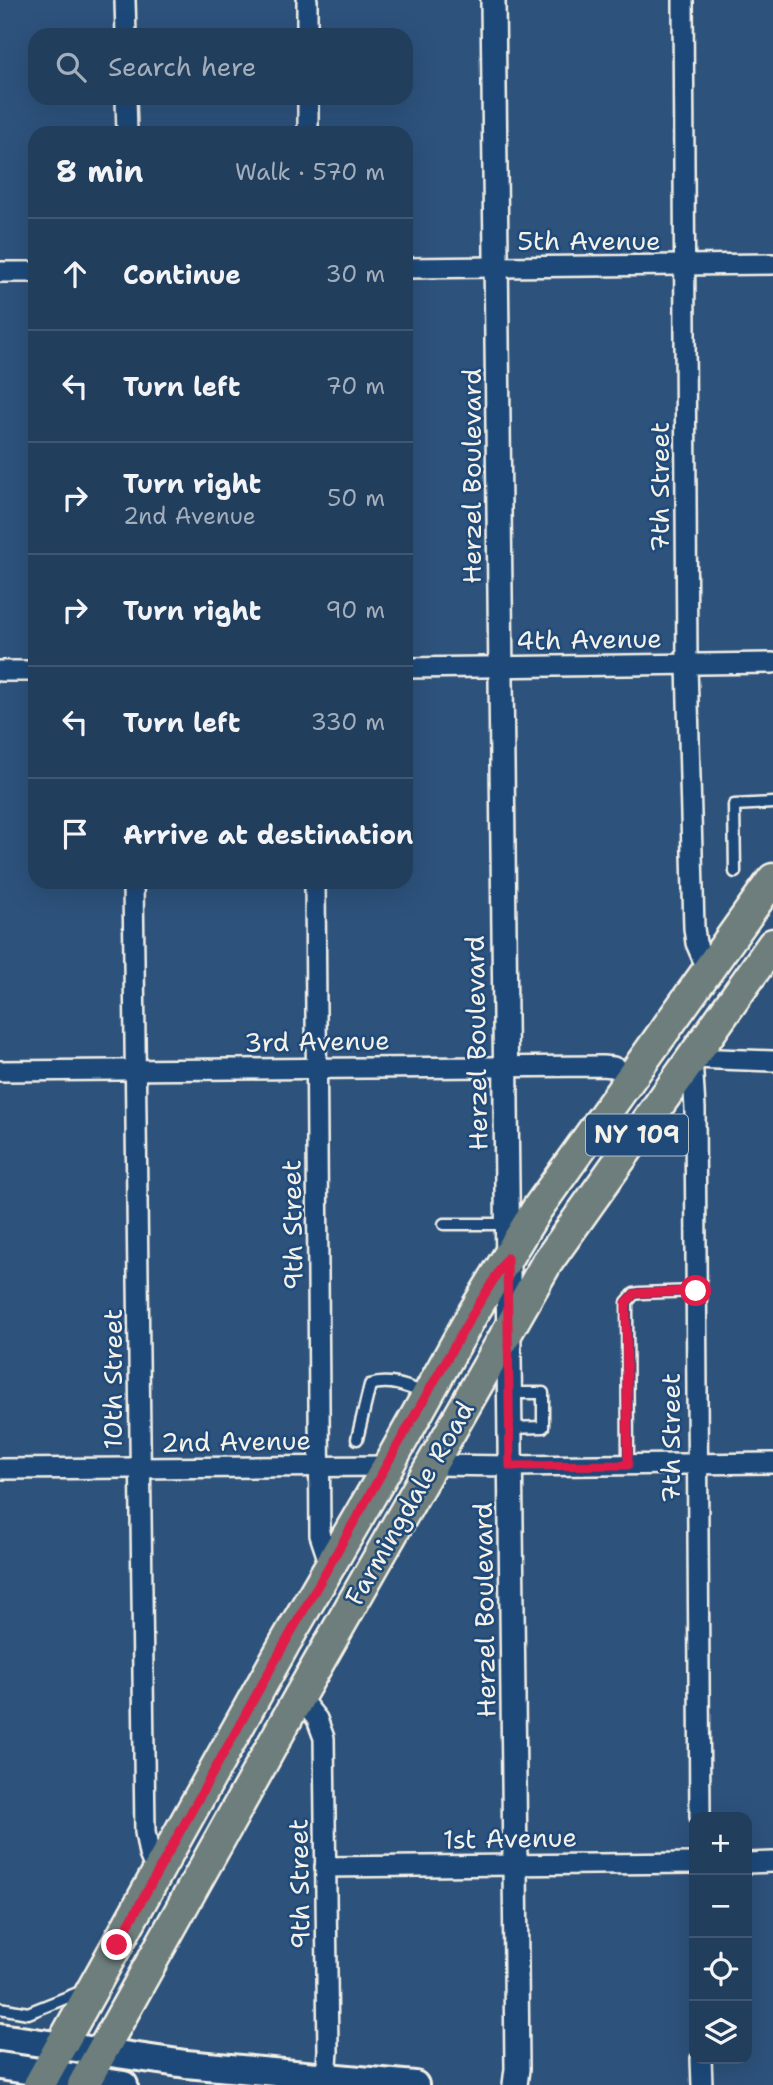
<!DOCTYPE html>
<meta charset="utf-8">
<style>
body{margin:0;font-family:"Shantell Sans",sans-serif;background:#2e4966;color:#f1f3f6}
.controls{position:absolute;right:21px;bottom:21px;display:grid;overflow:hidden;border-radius:14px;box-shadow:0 7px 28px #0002}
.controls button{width:63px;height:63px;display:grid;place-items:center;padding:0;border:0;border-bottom:2px solid #3f5772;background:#223e5d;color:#f1f3f6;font:35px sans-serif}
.stop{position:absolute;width:21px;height:21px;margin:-16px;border:5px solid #e11d48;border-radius:50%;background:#fff}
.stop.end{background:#e11d48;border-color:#fff;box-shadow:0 2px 7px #0008}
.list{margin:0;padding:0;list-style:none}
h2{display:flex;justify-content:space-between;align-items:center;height:91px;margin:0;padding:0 28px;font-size:30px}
h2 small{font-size:23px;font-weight:400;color:#a2aebc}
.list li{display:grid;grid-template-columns:46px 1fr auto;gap:21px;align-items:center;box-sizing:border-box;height:112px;padding:0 28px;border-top:2px solid #3f5772}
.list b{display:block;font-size:26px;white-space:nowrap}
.list p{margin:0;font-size:23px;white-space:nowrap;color:#a2aebc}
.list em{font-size:23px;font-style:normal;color:#a2aebc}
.icon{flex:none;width:38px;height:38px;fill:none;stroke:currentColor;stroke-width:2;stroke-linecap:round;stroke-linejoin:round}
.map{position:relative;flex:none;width:773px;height:2085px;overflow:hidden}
.search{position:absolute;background:#223e5d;box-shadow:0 7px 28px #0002;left:28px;top:28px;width:385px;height:77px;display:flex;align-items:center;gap:18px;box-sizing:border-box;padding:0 24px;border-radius:21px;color:#a2aebc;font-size:26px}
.panel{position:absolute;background:#223e5d;box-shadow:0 7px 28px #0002;left:28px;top:126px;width:385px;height:763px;border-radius:21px}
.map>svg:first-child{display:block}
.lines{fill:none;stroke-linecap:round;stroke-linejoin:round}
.service-casing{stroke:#f4f1e8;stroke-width:15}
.minor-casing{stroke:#f4f1e8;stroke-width:24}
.tertiary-casing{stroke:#f4f1e8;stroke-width:28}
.secondary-casing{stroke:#f4f1e8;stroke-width:32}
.primary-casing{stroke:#f4f1e8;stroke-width:35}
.service{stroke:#1f4a7a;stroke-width:10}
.minor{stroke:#1f4a7a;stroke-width:19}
.tertiary{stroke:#1f4a7a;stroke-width:23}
.secondary{stroke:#1f4a7a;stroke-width:26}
.primary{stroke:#6d7e7c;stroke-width:30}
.route{stroke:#e11d48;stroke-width:9}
.labels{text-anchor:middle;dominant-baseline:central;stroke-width:5;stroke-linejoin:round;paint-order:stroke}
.shield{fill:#1f4a7a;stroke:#b4bfc7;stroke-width:2}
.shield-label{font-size:24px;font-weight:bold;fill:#f4f1e8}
.street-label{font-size:26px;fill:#f4f1e8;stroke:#1f4a7a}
</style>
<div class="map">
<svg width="773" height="2085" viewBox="0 0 773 2085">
<rect width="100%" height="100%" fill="#2d527c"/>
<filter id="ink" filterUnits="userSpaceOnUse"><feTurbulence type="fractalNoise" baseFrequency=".0143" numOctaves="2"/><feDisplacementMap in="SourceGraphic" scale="14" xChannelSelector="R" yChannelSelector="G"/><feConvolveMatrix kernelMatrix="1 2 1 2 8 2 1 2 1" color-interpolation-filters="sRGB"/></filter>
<g filter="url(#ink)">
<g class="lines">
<defs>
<g id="service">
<polyline points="735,872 734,805 773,803"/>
<polyline points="444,1224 506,1224"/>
<polyline points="509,1393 543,1393 543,1427 510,1428"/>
<path d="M357 1439 370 1385C389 1379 406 1386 424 1393"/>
<polyline points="628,1465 627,1302 634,1294 640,1293 696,1291"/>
<polyline points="0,2008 28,2013 83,1991"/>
</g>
<g id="minor">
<polyline points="125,0 126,35"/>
<polyline points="307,0 307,35"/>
<polyline points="683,0 687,664 694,928 696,943 708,971"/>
<polyline points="126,98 127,133"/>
<polyline points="308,98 308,133"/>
<polyline points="406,268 773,264"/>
<polyline points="0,272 35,272"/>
<polyline points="406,668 773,663"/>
<polyline points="0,671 35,671"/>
<polyline points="133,882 145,1832 149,1854 157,1873"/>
<polyline points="315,882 320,1535 330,1565"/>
<polyline points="0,1071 602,1066 613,1067 633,1076"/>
<polyline points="432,1465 510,1466 773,1463"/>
<polyline points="0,1469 388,1466"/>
<polyline points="299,1697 317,1719 324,1738 328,2051 326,2078"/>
<polyline points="700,1817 695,1109 692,1058 773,1061"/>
<polyline points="747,1863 773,1862"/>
<polyline points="325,1867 694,1863"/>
<polyline points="701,2059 702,2085"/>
</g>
<polyline id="tertiary" points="493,0 515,1864 517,2069 515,2085"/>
<g id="secondary">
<polyline points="0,2037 186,2064 415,2085"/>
<polyline points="0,2066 124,2085"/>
</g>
<g id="primary">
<polyline points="39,2085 285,1643 388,1466 472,1315 537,1209 773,879"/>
<polyline points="83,2085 299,1697 546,1264 773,944"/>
</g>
</defs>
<!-- service casing -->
<use href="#service" class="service-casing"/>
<!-- minor casing -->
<use href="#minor" class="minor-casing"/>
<!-- tertiary casing -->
<use href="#tertiary" class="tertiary-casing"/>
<!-- secondary casing -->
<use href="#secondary" class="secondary-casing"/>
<!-- primary casing -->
<use href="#primary" class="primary-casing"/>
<!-- service -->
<use href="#service" class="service"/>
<!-- minor -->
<use href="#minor" class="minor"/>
<!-- tertiary -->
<use href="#tertiary" class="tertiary"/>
<!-- secondary -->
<use href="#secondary" class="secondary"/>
<!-- primary -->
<use href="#primary" class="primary"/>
</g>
</g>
<g class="lines" filter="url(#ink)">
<!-- route -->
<polyline class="route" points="117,1945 285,1643 472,1315 507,1258 510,1466 628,1465 626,1303 634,1294 640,1293 696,1291"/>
</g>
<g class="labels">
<!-- shield labels -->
<rect class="shield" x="586" y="1114.5" width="102" height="41" rx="5"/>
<g class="shield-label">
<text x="637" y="1135">NY 109</text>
</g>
<!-- street labels -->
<g class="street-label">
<text x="589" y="240">5th Avenue</text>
<text transform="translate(471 476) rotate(-90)">Herzel Boulevard</text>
<text transform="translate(659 487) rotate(-90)">7th Street</text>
<text transform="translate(589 639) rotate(-1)">4th Avenue</text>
<text transform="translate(317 1041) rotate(-1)">3rd Avenue</text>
<text transform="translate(476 1043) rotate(-91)">Herzel Boulevard</text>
<text transform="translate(292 1225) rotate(-91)">9th Street</text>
<text transform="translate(112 1379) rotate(-90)">10th Street</text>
<text transform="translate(670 1438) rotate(-90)">7th Street</text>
<text transform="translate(236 1441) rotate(-1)">2nd Avenue</text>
<text transform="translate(409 1503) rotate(-60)">Farmingdale Road</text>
<text transform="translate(484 1610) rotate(-91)">Herzel Boulevard</text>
<text transform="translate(510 1838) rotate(-1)">1st Avenue</text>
<text transform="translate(299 1884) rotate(-91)">9th Street</text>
</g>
</g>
</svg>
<div class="controls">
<button>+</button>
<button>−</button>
<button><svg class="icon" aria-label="locate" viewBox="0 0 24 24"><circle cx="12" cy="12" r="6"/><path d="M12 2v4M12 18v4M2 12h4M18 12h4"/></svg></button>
<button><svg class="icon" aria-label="layers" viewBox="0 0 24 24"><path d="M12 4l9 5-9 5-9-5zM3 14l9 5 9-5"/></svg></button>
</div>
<div class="stop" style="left:696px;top:1291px"></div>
<div class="stop end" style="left:117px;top:1945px"></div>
<div class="search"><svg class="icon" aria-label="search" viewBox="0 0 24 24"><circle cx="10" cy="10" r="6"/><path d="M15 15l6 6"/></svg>Search here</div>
<section class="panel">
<h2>8 min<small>Walk · 570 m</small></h2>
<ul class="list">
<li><svg class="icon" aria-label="ahead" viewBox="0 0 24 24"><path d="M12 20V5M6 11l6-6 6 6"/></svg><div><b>Continue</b></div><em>30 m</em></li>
<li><svg class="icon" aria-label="left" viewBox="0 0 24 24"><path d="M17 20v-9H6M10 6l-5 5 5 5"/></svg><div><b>Turn left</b></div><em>70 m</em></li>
<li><svg class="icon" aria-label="right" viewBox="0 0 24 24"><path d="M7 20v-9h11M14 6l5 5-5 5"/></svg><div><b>Turn right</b><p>2nd Avenue</p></div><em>50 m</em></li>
<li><svg class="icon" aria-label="right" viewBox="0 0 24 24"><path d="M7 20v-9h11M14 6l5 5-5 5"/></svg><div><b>Turn right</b></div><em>90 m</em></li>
<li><svg class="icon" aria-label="left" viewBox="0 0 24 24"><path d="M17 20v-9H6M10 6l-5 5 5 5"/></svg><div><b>Turn left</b></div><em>330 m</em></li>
<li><svg class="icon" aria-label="arrive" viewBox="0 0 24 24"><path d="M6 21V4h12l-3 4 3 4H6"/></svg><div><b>Arrive at destination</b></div></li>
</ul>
</section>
</div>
